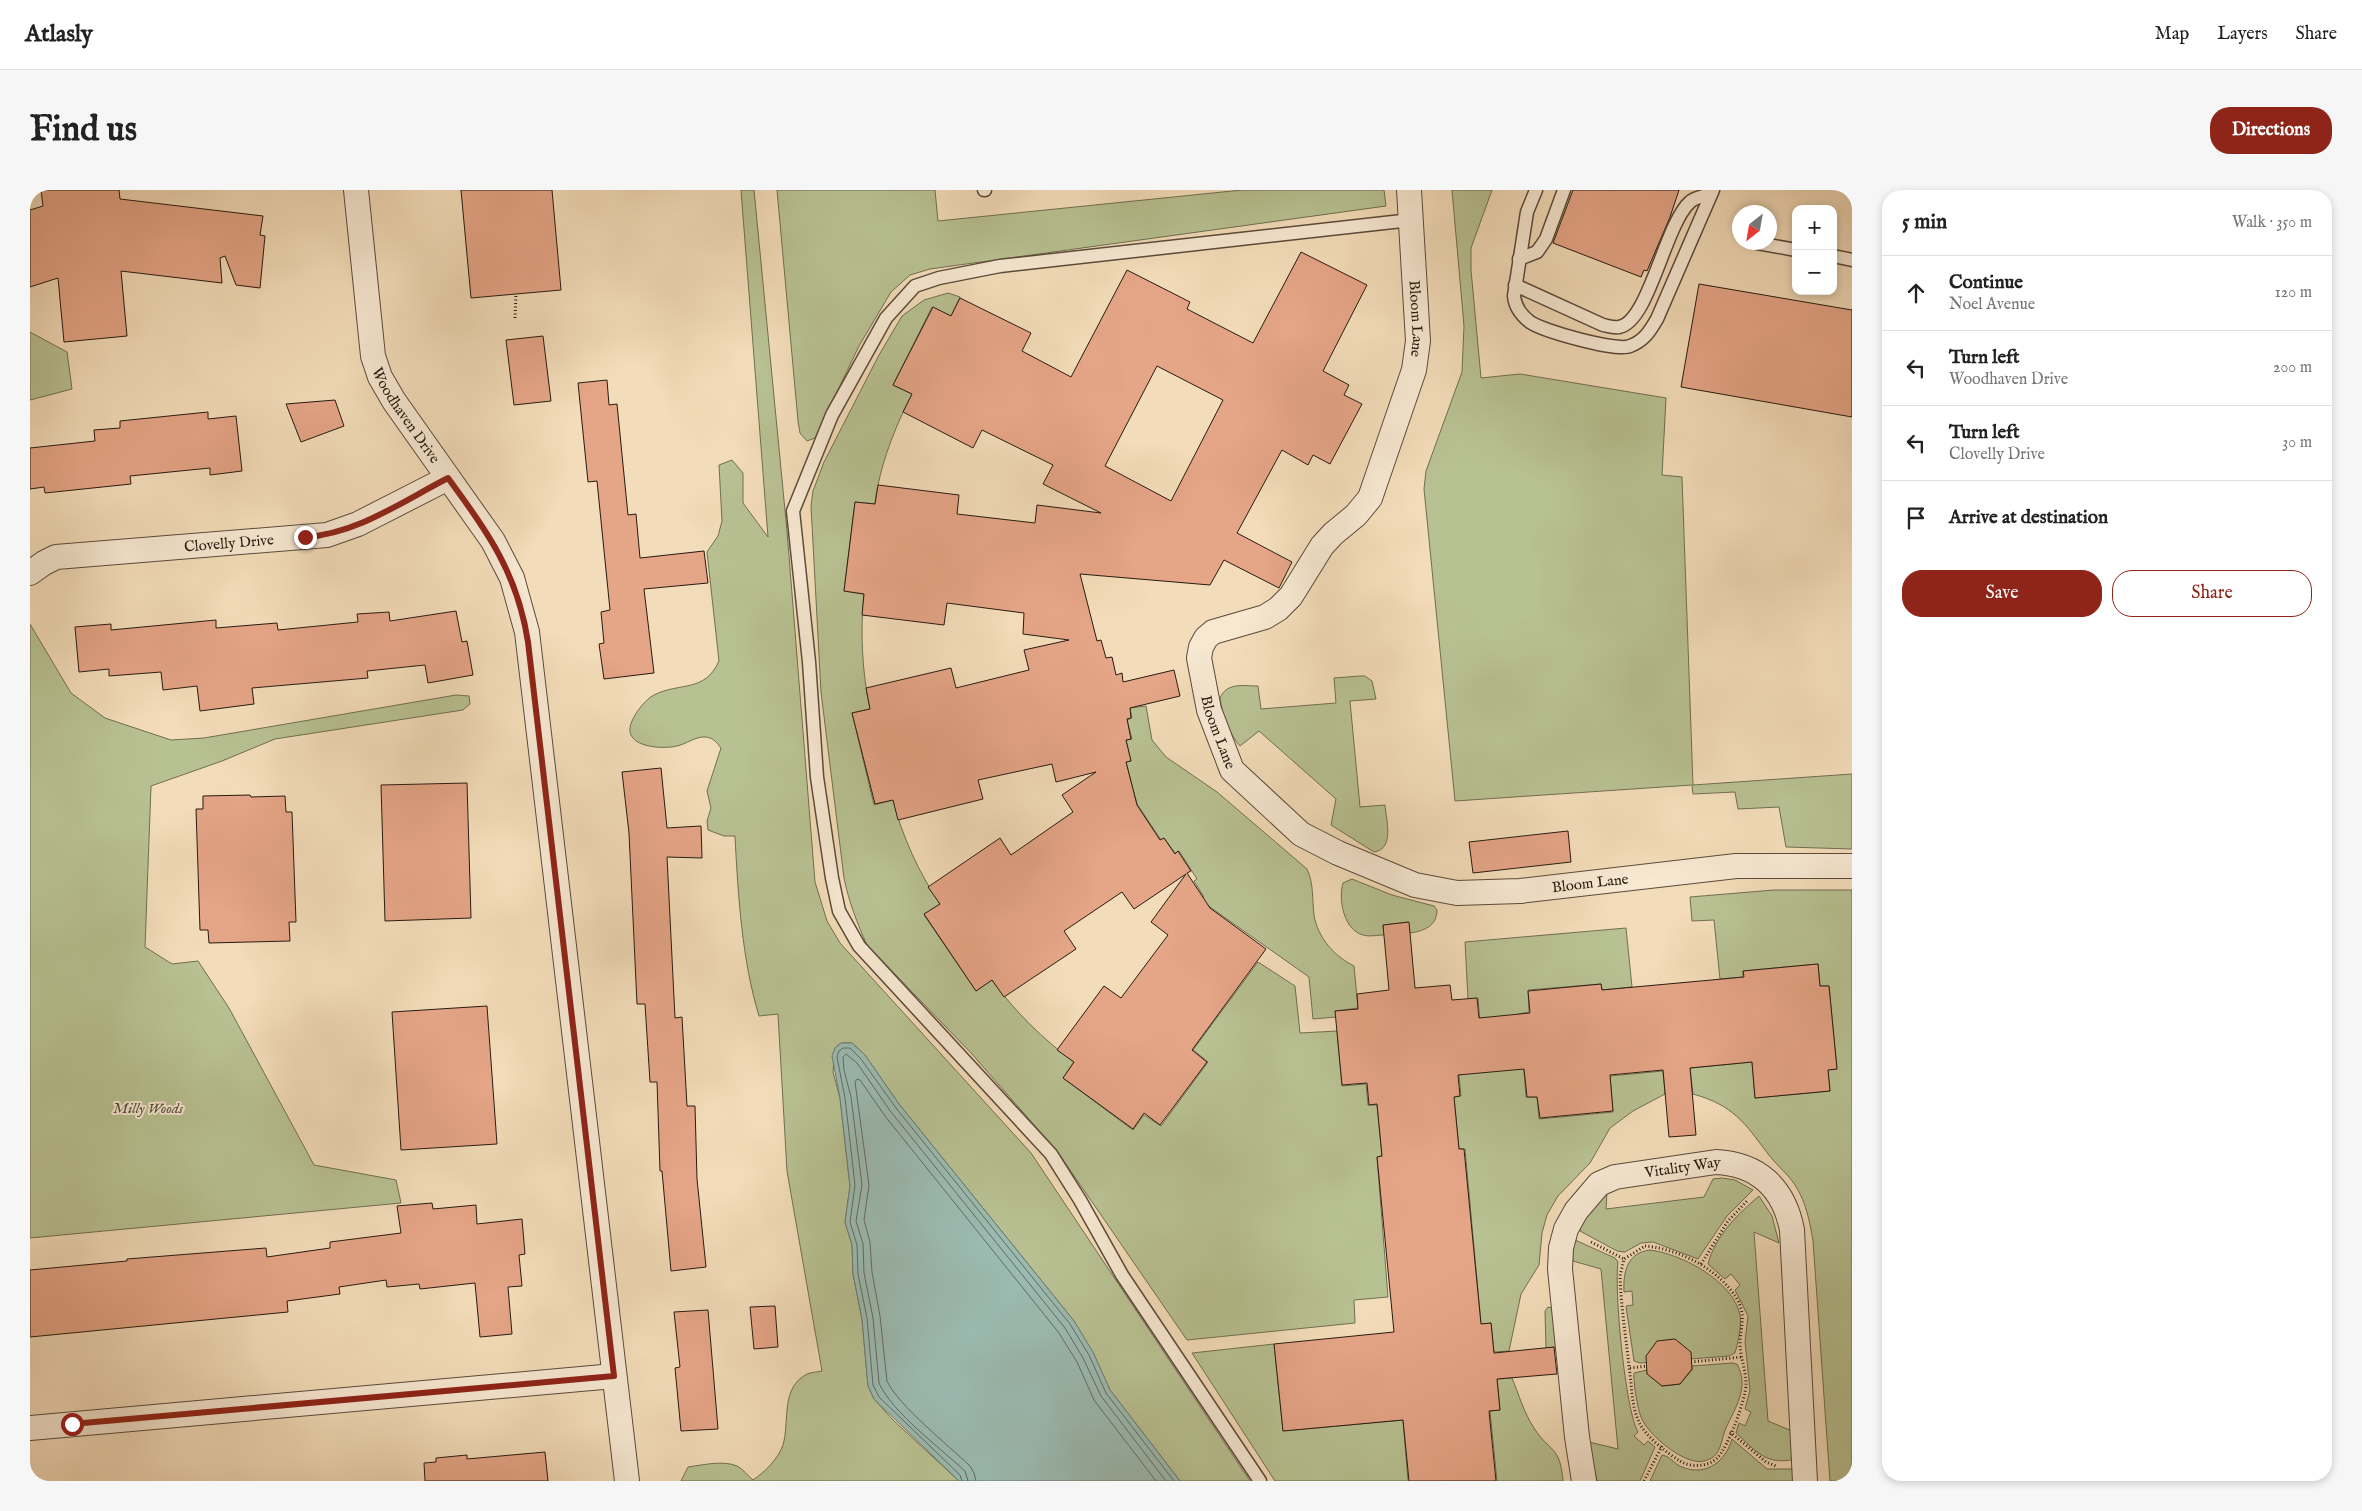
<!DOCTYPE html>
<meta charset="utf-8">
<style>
body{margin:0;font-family:"IM FELL English",serif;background:#f6f6f6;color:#222}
.controls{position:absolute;right:15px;top:15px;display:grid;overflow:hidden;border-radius:10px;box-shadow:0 2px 8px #0003}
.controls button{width:45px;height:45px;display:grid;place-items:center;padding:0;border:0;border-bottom:1px solid #e0e0e0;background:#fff;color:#222;font:25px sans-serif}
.compass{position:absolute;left:1702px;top:15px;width:45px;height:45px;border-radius:50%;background:#fff;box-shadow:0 2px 8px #0003;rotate:211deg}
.stop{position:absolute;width:15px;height:15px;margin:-11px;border:4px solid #8f2418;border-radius:50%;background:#fff}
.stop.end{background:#8f2418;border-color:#fff;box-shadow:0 1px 5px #0008}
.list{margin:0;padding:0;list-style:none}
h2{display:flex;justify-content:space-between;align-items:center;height:65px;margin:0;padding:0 20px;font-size:21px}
h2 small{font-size:16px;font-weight:400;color:#767676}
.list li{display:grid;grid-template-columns:32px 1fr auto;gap:15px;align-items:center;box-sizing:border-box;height:75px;padding:0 20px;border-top:1px solid #e0e0e0}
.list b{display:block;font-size:19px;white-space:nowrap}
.list p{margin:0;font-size:16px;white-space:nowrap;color:#767676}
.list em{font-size:16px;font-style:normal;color:#767676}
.actions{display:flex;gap:10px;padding:15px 20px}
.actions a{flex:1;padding:11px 0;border:1px solid #8f2418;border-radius:20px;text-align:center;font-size:18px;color:#8f2418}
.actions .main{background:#8f2418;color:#fff}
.icon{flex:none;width:28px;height:28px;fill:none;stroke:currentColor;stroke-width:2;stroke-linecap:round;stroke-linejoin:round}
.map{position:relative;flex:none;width:1822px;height:1291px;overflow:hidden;border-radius:20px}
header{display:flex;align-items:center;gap:30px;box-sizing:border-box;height:70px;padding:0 25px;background:#fff;border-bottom:1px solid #e0e0e0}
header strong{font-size:24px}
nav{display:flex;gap:28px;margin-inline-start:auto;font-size:18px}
.intro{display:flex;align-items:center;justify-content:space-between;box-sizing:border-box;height:120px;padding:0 30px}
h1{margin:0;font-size:35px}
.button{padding:12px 22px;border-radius:20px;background:#8f2418;color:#fff;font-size:18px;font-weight:700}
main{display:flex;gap:30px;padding:0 30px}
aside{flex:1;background:#fff;border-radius:20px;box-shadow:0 2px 8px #0003}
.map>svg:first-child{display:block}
.green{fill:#b8c192;stroke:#706e52}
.water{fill:#9bbbb2;stroke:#6d7b72}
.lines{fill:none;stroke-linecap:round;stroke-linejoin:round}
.shore{stroke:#626a62;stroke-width:1}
.building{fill:#e5a587;stroke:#281a11;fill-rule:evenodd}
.service-casing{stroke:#5b4a3b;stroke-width:15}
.minor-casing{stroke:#5b4a3b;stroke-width:26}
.path{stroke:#281a11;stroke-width:3;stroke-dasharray:1 2.5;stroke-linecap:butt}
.service{stroke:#f7e8d2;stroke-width:12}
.minor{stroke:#f7e8d2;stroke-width:24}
.route{stroke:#8f2418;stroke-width:6}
.labels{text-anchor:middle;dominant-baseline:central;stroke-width:4;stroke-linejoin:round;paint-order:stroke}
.street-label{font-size:15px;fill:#281a11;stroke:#f7e8d2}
.park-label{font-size:15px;font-style:italic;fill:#534c38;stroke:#f7e8d2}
</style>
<header>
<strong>Atlasly</strong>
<nav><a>Map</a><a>Layers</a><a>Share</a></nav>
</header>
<div class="intro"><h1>Find us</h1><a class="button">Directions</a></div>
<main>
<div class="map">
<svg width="1822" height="1291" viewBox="0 0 1822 1291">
<rect width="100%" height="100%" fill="#f3dcb9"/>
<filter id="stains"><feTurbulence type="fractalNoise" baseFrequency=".004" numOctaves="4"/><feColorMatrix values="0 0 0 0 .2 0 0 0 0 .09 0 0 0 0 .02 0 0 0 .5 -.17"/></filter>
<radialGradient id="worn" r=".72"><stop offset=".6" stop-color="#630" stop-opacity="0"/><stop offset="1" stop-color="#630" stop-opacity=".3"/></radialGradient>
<!-- green -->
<g class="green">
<path d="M711 0H724L757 341 785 692 797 731 810 753 1001 963 1220 1291H1150L1080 1200 1063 1163 1044 1131 869 914 835 865 822 853H811L805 858 803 882 810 908 820 996 815 1032 822 1055 823 1084 832 1129 838 1196 844 1209 863 1230 929 1291H651L658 1277C673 1275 693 1270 707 1276 713 1279 718 1286 723 1290 735 1282 748 1269 753 1255 760 1231 750 1198 777 1184 782 1182 788 1182 792 1181L757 981 748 824 729 826C712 770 708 705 705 646H694L678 640 677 631 681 618 677 601 691 558C687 553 684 548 676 547 666 546 656 554 647 556 635 559 607 558 601 545 595 534 614 510 624 505 649 492 675 503 689 471L677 362 688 346 692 331 689 275 702 270 713 283V313L738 347Z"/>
<polygon points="747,0 905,0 908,31 1212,0 1354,0 1356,16 900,79 880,85 861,102 829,156 785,248 777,251 770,243 768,231"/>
<polygon points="1422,0 1462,0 1441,58 1441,80 1451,188 1490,184 1636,208 1632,285 1652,287 1663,595 1822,584 1822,659 1756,657 1749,617 1708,619 1705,602 1663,604 1662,595 1425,611 1394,299 1396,281 1432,182 1434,136"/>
<path d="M918 103 930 107 921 126 902 117 863 195 882 204C865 237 849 277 845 314L825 312 814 401 834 404C830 441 832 482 840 519L822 523 844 615 863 610C872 646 889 683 910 714L894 725 946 801 962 790C984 821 1014 850 1044 872L1033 888 1103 940 1114 925 1131 936 1178 872 1163 860 1228 772 1265 796 1270 843 1307 841 1312 896 1336 894 1338 915H1347L1352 966 1347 967 1358 1107 1324 1110 1325 1133 1157 1150 1027 961 941 863 837 755C827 733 819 712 814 688L791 502 781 316 783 301 794 272 849 165 872 126 894 110Z"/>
<polygon points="0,142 37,162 42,199 0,210"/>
<polygon points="0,434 41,503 75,528 141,550 174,548 426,505 439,506 440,514 433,520 245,549 192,571 121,596 115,757 142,774 168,771 199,818 284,975 366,990 371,1013 0,1048"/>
<path d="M1330 486H1335L1342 491 1346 509 1320 511 1330 617 1355 615C1356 629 1365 659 1344 662L1301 635 1306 609 1229 541 1210 556C1199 544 1192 524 1190 508 1197 492 1213 496 1228 496L1231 519 1306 513 1304 488Z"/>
<path d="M1116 516 1122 550 1136 567 1187 602 1277 679C1284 694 1282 709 1284 725 1288 748 1304 766 1324 776L1328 818 1305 821 1306 827 1283 829 1279 787 1170 710 1174 707 1164 691 1167 689 1149 661 1145 663 1134 648 1131 650 1107 614 1096 572 1101 571 1096 550 1102 549 1097 530 1102 528 1100 518Z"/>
<path d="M1322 689 1362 705 1404 716 1407 720C1407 736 1394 741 1380 743L1378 732 1353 735 1354 745C1348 745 1339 747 1333 745 1314 740 1308 710 1313 693Z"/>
<path d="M1744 700H1822V1291H1800L1783 1051C1779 1028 1775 1006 1759 987 1752 979 1745 973 1738 964 1715 933 1703 915 1663 904L1660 878 1722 872 1725 908 1800 901 1798 880 1807 879 1799 796H1790L1788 774 1713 781V787L1690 789 1684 730 1662 731 1660 707Z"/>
<polygon points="1596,738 1602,797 1572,800 1571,794 1498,800 1499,822 1488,824 1490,842 1451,846 1448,808 1438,809 1435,752"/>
<polygon points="1492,856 1496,907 1507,907 1509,929 1583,922 1580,886 1633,881 1635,904 1603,921 1580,938 1560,973 1528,1006 1517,1025 1512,1043 1509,1075 1491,1104 1479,1161 1464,1162 1461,1133 1451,1134 1435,959 1429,959 1424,907 1431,906 1429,885"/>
<polygon points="1692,988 1705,990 1723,1000 1697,1026 1668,1069 1623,1052 1611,1053 1595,1062 1587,1061 1550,1041 1551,1030 1577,1002 1576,1019 1674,1007 1683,989"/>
<path d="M1729 1006 1742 1026 1749 1053 1724 1042 1738 1231 1762 1241 1765 1269C1736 1276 1726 1261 1706 1243L1709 1233 1715 1236 1721 1222 1715 1219 1720 1200 1715 1152 1718 1126 1705 1100 1710 1095 1701 1084 1695 1089 1678 1074C1685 1046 1708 1024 1729 1006Z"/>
<path d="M1545 1050 1585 1068 1588 1072C1584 1099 1595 1219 1608 1242L1604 1246 1614 1255 1618 1251 1625 1257 1610 1291H1567L1559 1252 1588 1259 1571 1079 1543 1071 1542 1056Z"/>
<path d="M1620 1060C1652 1064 1703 1091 1710 1125 1712 1135 1708 1153 1705 1163L1699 1166 1610 1173 1604 1171 1596 1116 1603 1115 1602 1101 1594 1102C1593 1082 1597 1063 1620 1060Z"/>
<polygon points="1518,1117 1522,1118 1527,1157 1516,1158 1515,1121"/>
<polygon points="1244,1154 1253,1241 1373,1230 1378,1291 1245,1291 1162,1163"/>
<path d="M1702 1173 1707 1174C1720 1197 1705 1218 1696 1238 1690 1252 1692 1267 1674 1271 1656 1276 1621 1247 1613 1231 1608 1224 1603 1191 1604 1183L1617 1180 1618 1184 1632 1196 1650 1194 1662 1180V1176Z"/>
<path d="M1482 1188C1489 1205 1494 1223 1504 1238 1520 1263 1530 1255 1533 1291H1467L1460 1221 1470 1220 1467 1189Z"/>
<path d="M1702 1249 1737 1279H1766V1291H1620L1632 1265C1640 1266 1644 1274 1652 1277 1676 1287 1696 1271 1702 1249Z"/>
</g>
<!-- water -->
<polygon class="water" points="811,853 822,853 835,865 869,914 1044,1131 1063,1162 1080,1200 1150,1291 929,1291 844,1209 838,1196 832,1129 823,1084 822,1055 815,1032 820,996 810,908 802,866 805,858"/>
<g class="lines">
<!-- shore -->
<g class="shore">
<polyline points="932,1291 930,1285 849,1207 843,1195 837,1128 828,1084 827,1055 820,1032 825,995 815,908 807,867 809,861 813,858 820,858 831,869 866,918 1040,1134 1059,1165 1076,1203 1144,1291"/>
<path d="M938 1291 935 1281C910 1258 862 1222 849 1193L843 1128 834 1083 833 1054 826 1031 832 995 821 907 814 880 813 867 816 864 827 873 861 922 1035 1138 1053 1168 1071 1206 1136 1291"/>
<path d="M946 1291 944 1283 940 1276C919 1256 868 1215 857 1191L850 1126 842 1082 840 1052 834 1030 839 995 825 892 827 889 830 890 855 926 1029 1143 1047 1172 1064 1210 1126 1291"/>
</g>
</g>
<!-- building -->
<g class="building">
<polygon points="11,0 89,0 90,9 233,26 230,45 235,46 230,98 206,95 195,66 190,68 192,93 91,81 97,146 34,152 28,88 0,97 0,20 13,16"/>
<polygon points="431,0 522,0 531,100 441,108"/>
<polygon points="1543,0 1649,0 1640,27 1617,81 1614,80 1611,87 1523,53"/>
<path d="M1271 62 1337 95 1293 181 1319 195 1314 205 1332 214 1300 274 1283 265 1278 275 1252 260 1207 343 1262 372 1249 398 1194 370 1180 395 1050 384 1067 451 1071 450 1076 468 1082 467 1086 485 1092 483 1093 492 1144 480 1150 506 1100 518 1101 528 1097 529 1101 549 1096 550 1101 571 1096 572 1107 615 1130 650 1134 648 1145 664 1148 661 1161 681 1157 683 1180 718 1236 759 1162 860 1177 872 1130 935 1114 923 1103 939 1033 888 1044 872 1027 860 1074 796 1091 808 1138 745 1121 732 1156 684 1104 719 1092 702 1034 741 1046 759 974 807 962 790 946 801 894 724 910 714 898 697 970 648 981 665 1043 622 1032 605 1066 582 1026 592 1022 574 948 590 953 609 868 630 863 610 845 614 822 523 840 519 836 498 921 478 926 498 999 480 994 460 1039 450 993 444 994 423 917 413 914 435 832 425 834 404 814 401 825 312 845 314 848 295 929 305 927 324 1005 333 1007 315 1071 323 1013 294 1023 275 952 240 943 258 873 222 882 204 863 195 903 117 921 126 930 108 1001 143 992 161 1041 187 1097 80 1160 112 1157 119 1223 153ZM1127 176 1193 210 1141 311 1075 276Z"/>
<polygon points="1669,94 1822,120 1822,227 1651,197"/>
<polygon points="513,146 521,211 484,215 476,150"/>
<polygon points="577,190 579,215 587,214 598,325 606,324 610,368 674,361 678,393 614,399 624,483 574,489 569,454 574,453 571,422 580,420 567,291 558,292 548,193"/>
<polygon points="305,210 314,236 271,252 256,214"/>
<polygon points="178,222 178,229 206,226 212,281 180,285 180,278 100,286 101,294 15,303 14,297 0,299 0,258 65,251 64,240 90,238 90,231"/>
<polygon points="426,421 432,452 437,451 443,485 398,493 395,475 337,481 338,488 222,498 224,514 170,521 167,496 133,500 131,482 79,486 79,479 49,482 45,437 81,434 81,440 186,430 186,438 247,433 248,440 328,432 327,424 359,422 360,431"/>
<polygon points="631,578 637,638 671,636 672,668 637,667 645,828 652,827 657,916 665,916 667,989 676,1077 641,1081 632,981 630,981 627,892 620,892 615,814 607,814 599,643 592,582"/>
<polygon points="437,593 441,728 355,731 351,595"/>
<polygon points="220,605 221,607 255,606 256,622 262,622 266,732 259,732 260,751 179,753 178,740 170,740 166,619 173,619 173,606"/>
<polygon points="1538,641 1541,672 1443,683 1439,652"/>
<polygon points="1379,732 1385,798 1420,795 1422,810 1447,808 1449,828 1500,823 1498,801 1571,794 1572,800 1714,787 1713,781 1788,774 1790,796 1799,796 1807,879 1798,880 1800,901 1725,908 1722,872 1660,878 1666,945 1639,947 1633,880 1580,885 1583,921 1510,928 1507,907 1497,907 1494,879 1428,885 1430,906 1424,907 1429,959 1434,959 1451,1134 1461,1133 1464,1163 1524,1157 1527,1184 1467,1189 1470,1220 1459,1221 1466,1291 1379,1291 1373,1230 1253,1241 1244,1154 1364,1142 1347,967 1352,966 1347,914 1339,915 1337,893 1312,895 1305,821 1328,819 1327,804 1359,800 1353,735"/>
<polygon points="457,816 467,954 371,960 362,822"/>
<polygon points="402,1013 403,1019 446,1015 447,1034 492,1029 495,1064 489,1065 492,1096 478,1097 482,1144 450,1147 445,1093 390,1099 389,1094 357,1097 356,1090 309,1097 310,1104 257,1111 258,1122 0,1147 0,1080 97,1071 97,1069 236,1058 237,1067 300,1058 300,1052 371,1043 367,1016"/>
<polygon points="745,1116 748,1157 724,1159 720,1117"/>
<polygon points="678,1120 688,1239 651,1241 645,1178 650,1177 644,1122"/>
<polygon points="1645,1149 1661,1162 1662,1179 1650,1194 1632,1196 1617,1184 1616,1166 1627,1151"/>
<polygon points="515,1262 518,1291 395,1291 394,1273 406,1272 406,1268 437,1265 437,1269"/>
</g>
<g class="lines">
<defs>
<g id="service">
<polyline points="954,0 955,0"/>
<path d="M1506 0 1497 22 1484 106C1485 117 1491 125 1500 132 1513 141 1587 162 1600 156 1614 151 1620 141 1627 129L1683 0"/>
<polyline points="1722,52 1766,60"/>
<polyline points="1803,66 1822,70"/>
<polyline points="1489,69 1507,62 1516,49 1534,0"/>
<path d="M1485 95 1573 135C1578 136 1584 138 1589 137 1619 132 1635 34 1660 12 1665 7 1675 6 1681 4"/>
<polyline points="1230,1291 1092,1085 1050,1010 1021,964 829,756 809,721 802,688 787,587 779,472 763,321 802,225 856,128 885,96 909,88 970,76 1381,30"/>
</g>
<g id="minor">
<path id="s1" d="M326 0 343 166 350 187 364 211 463 351 482 388 497 442 597 1291"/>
<path id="s2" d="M1379 0 1388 151 1384 180 1340 308 1326 325 1303 344 1292 356 1261 406 1248 419 1235 427 1183 442 1176 448 1171 457 1169 468 1179 520 1202 580 1271 644 1308 663 1385 695 1427 703 1490 701 1706 676H1822"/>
<path id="s3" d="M0 383 14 373 26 367 297 345 328 334 418 288"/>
<polyline points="0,1238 584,1186"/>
<path id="s4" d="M1554 1291 1547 1247 1530 1079 1531 1058 1536 1039 1546 1021 1569 994 1585 987 1686 972C1728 974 1754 998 1762 1040L1775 1291"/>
</g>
</defs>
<!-- service casing -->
<use href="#service" class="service-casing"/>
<!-- minor casing -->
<use href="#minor" class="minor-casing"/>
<!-- path -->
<g class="path">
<polyline points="485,128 486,104"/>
<polyline points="1561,1052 1594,1069"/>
<path d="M1615 1056C1649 1059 1689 1079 1707 1109 1716 1125 1711 1136 1710 1153 1710 1167 1716 1180 1716 1194 1716 1209 1698 1257 1688 1267 1679 1277 1661 1278 1650 1271 1637 1263 1616 1247 1609 1232 1601 1215 1602 1195 1599 1177 1596 1147 1591 1117 1590 1086L1594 1069Z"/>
<polyline points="1671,1074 1698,1031 1717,1011"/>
<polyline points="1661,1172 1712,1167"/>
<polyline points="1600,1178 1617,1176"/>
<polyline points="1700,1242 1736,1272 1746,1276"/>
<polyline points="1614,1291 1632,1256"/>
</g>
<!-- service -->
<use href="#service" class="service"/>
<!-- minor -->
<use href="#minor" class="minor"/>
</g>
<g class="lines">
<!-- route -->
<path class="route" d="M42 1234 584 1186 498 452C487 382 458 343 418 288 373 311 327 344 275 347"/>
</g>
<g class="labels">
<!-- street labels -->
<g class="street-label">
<text stroke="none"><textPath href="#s2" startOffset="129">Bloom Lane</textPath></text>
<text stroke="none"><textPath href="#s1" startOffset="235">Woodhaven Drive</textPath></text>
<text stroke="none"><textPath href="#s3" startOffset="204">Clovelly Drive</textPath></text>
<text stroke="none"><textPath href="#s2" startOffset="638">Bloom Lane</textPath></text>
<text stroke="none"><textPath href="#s2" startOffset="1074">Bloom Lane</textPath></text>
<text stroke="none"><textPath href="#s4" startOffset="396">Vitality Way</textPath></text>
</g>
<!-- park labels -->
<g class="park-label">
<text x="118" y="918">Milly Woods</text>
</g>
</g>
<rect width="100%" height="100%" filter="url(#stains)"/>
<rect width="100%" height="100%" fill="url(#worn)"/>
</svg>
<div class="controls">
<button>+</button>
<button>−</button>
</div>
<svg class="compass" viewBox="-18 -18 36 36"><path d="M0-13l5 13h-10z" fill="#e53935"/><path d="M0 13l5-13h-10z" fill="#767676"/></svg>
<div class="stop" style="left:42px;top:1234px"></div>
<div class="stop end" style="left:275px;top:347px"></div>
</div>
<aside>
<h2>5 min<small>Walk · 350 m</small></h2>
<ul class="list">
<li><svg class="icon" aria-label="ahead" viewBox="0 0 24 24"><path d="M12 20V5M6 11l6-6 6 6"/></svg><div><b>Continue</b><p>Noel Avenue</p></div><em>120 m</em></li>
<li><svg class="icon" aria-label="left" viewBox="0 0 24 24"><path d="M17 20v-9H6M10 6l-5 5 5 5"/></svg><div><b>Turn left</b><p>Woodhaven Drive</p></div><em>200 m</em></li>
<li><svg class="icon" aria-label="left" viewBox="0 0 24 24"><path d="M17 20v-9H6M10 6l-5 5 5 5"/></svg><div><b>Turn left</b><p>Clovelly Drive</p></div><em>30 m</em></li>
<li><svg class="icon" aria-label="arrive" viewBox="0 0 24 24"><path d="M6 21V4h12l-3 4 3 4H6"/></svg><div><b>Arrive at destination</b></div></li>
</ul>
<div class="actions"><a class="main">Save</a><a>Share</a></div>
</aside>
</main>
